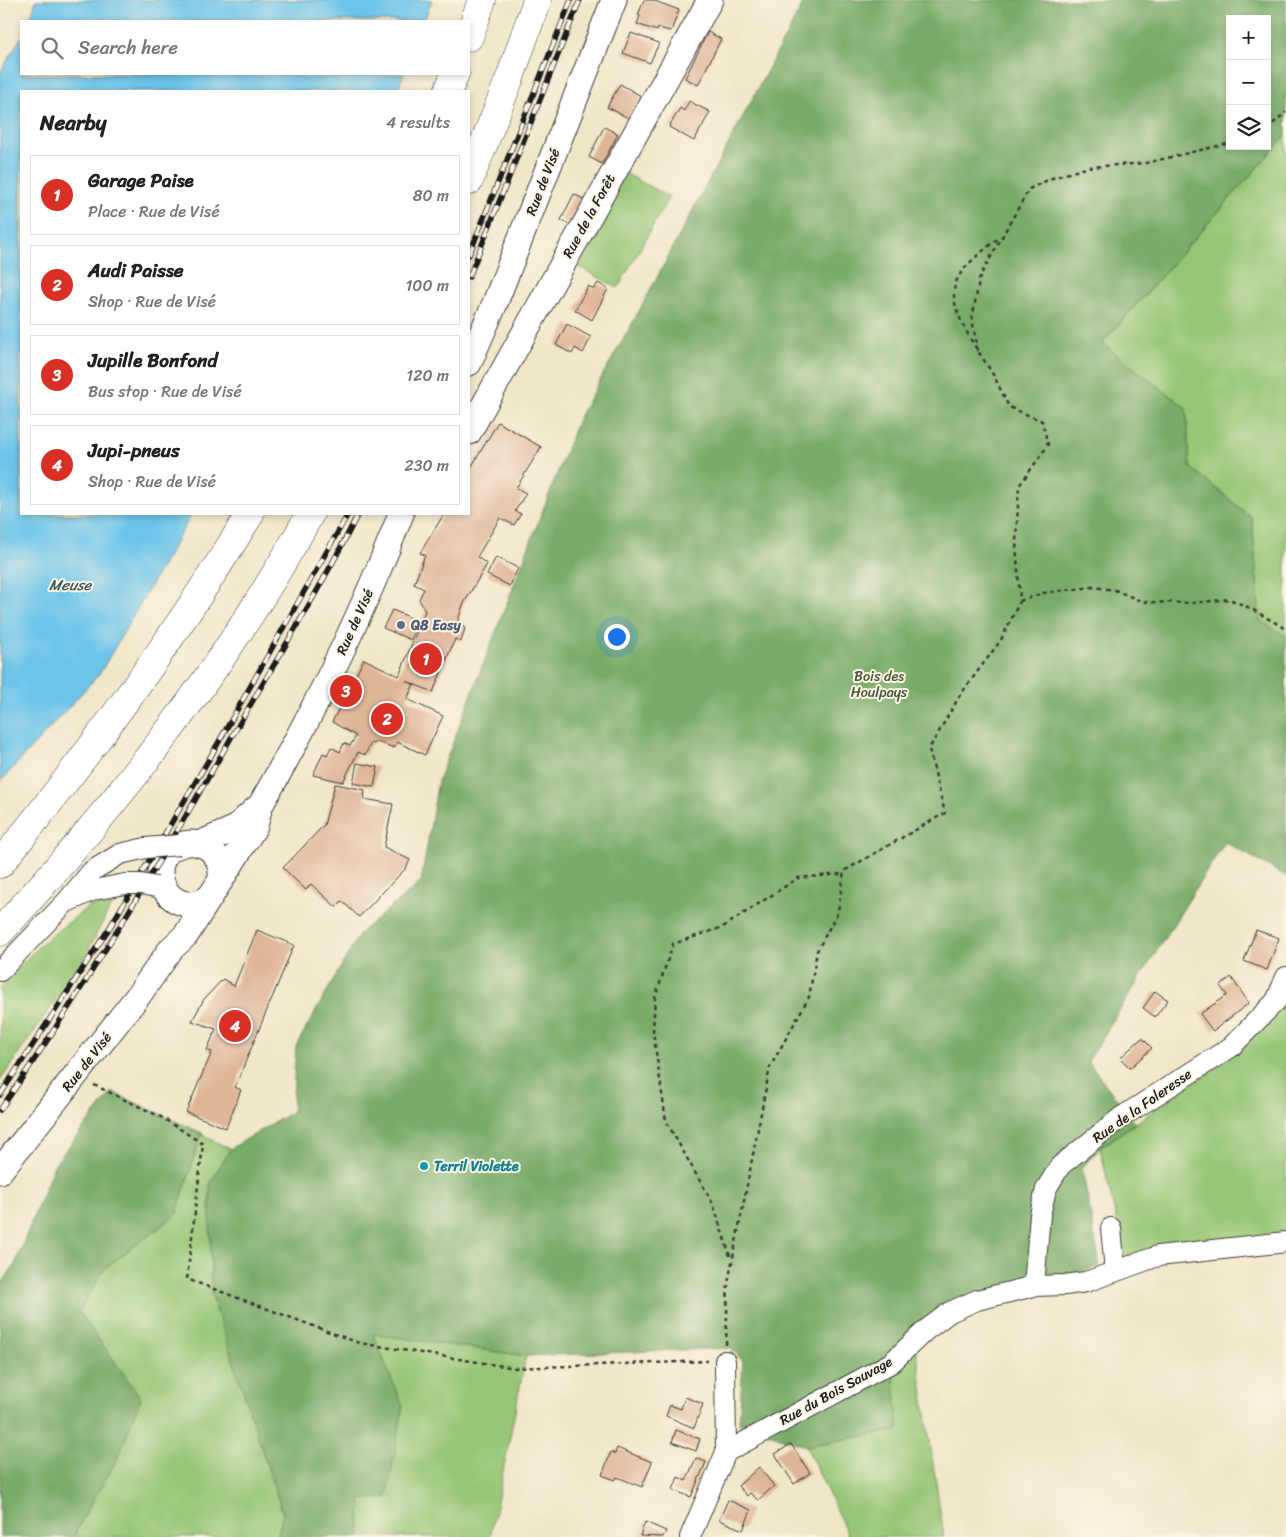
<!DOCTYPE html>
<meta charset="utf-8">
<style>
body{margin:0;font-family:Sriracha,sans-serif;background:#f6f6f6;color:#222}
.controls{position:absolute;right:15px;top:15px;display:grid;overflow:hidden;border-radius:0px;box-shadow:0 2px 8px #0003}
.controls button{width:45px;height:45px;display:grid;place-items:center;padding:0;border:0;border-bottom:1px solid #e0e0e0;background:#fff;color:#222;font:25px sans-serif}
.you{position:absolute;left:616px;top:636px;width:18px;height:18px;margin:-12px;border:4px solid #fff;border-radius:50%;background:#1a73e8;box-shadow:0 0 0 8px #1a73e833}
.badge{display:grid;place-items:center;width:32px;height:32px;border-radius:50%;background:#d93025;color:#fff;font-size:16px;font-weight:700}
.pin{position:absolute;translate:-50% -50%;border:2px solid #fff;box-shadow:0 1px 5px #0006}
.list{margin:0;padding:0;list-style:none}
h2{display:flex;justify-content:space-between;align-items:center;height:65px;margin:0;padding:0 20px;font-size:21px}
h2 small{font-size:16px;font-weight:400;color:#767676}
.list li{display:grid;grid-template-columns:32px 1fr auto;gap:15px;align-items:center;box-sizing:border-box;height:80px;margin:0 10px 10px;padding:0 10px;border:1px solid #e0e0e0;border-radius:0px}
.list b{display:block;font-size:19px;white-space:nowrap}
.list p{margin:0;font-size:16px;white-space:nowrap;color:#767676}
.list em{font-size:16px;font-style:normal;color:#767676}
.icon{flex:none;width:28px;height:28px;fill:none;stroke:currentColor;stroke-width:2;stroke-linecap:round;stroke-linejoin:round}
.map{position:relative;flex:none;width:1286px;height:1537px;overflow:hidden}
.search{position:absolute;background:#fff;box-shadow:0 2px 8px #0003;left:20px;top:20px;width:450px;height:55px;display:flex;align-items:center;gap:12px;box-sizing:border-box;padding:0 18px;border-radius:0px;color:#767676;font-size:19px}
.panel{position:absolute;background:#fff;box-shadow:0 2px 8px #0003;left:20px;top:90px;width:450px;height:425px;border-radius:0px}
.map>svg:first-child{display:block}
.green{fill:#96c676;stroke:#597149}
.forest{fill:#78ab67;stroke:#4a6442;fill-rule:evenodd}
.water{fill:#6cc4ea;stroke:#447083}
.building{fill:#dfb597}
.lines{fill:none;stroke-linecap:round;stroke-linejoin:round}
.minor-casing{stroke:#3c3a36;stroke-width:22}
.major-casing{stroke:#3c3a36;stroke-width:27}
.highway-casing{stroke:#3c3a36;stroke-width:29}
.path{stroke:#3c3a36;stroke-width:2.5;stroke-dasharray:4 4;stroke-linecap:butt}
.minor{stroke:#fff;stroke-width:20}
.major{stroke:#fff;stroke-width:25}
.highway{stroke:#fff;stroke-width:28}
.rail-casing{stroke:#1c1c1c;stroke-width:5.5}
.rail{stroke:#fcf5e5;stroke-width:4;stroke-dasharray:11;stroke-linecap:butt}
.minor-bridge-casing{stroke:#3c3a36;stroke-width:22;stroke-linecap:butt}
.minor-bridge{stroke:#fff;stroke-width:20}
.service-dot{fill:#5c6f8a;stroke:#fcf5e5;stroke-width:2}
.culture-dot{fill:#0f9aa8;stroke:#fcf5e5;stroke-width:2}
.labels{text-anchor:middle;dominant-baseline:central;stroke-width:4;stroke-linejoin:round;paint-order:stroke}
.street-label{font-size:14px;fill:#1c1c1c;stroke:#fcf5e5}
.service-label{font-size:14px;font-weight:bold;fill:#4e5e75;stroke:#fcf5e5;text-anchor:start}
.park-label{font-size:14px;fill:#47583c;stroke:#fcf5e5}
.culture-label{font-size:14px;font-weight:bold;fill:#0d838f;stroke:#fcf5e5;text-anchor:start}
.water-label{font-size:15px;font-style:italic;fill:#385764;stroke:#fcf5e5}
</style>
<div class="map">
<svg width="1286" height="1537" viewBox="0 0 1286 1537">
<rect width="100%" height="100%" fill="#fcf5e5"/>
<filter id="ink" filterUnits="userSpaceOnUse"><feTurbulence type="fractalNoise" baseFrequency=".02" numOctaves="2"/><feDisplacementMap in="SourceGraphic" scale="10" xChannelSelector="R" yChannelSelector="G"/><feConvolveMatrix kernelMatrix="1 2 1 2 8 2 1 2 1" color-interpolation-filters="sRGB"/></filter>
<filter id="wash" filterUnits="userSpaceOnUse"><feTurbulence type="fractalNoise" baseFrequency=".0096" numOctaves="4" result="noise"/><feDisplacementMap in="SourceGraphic" scale="20" xChannelSelector="R" yChannelSelector="G"/><feGaussianBlur stdDeviation="1.12" result="paint"/><feColorMatrix in="noise" values="0 0 0 0 0 0 0 0 0 0 0 0 0 0 0 0 0 1.4 0 .05"/><feComposite in="paint" operator="in"/></filter>
<g filter="url(#wash)">
<rect width="100%" height="100%" fill="#f0e6c8"/>
<!-- green -->
<g class="green">
<polygon points="1286,135 1286,636 1260,621 1252,518 1190,467 1186,408 1102,344"/>
<polygon points="623,172 669,197 618,288 572,263"/>
<polygon points="114,900 82,962 0,1081 0,987 40,945 88,907"/>
<polygon points="1286,993 1286,1235 1125,1259 1100,1148 1239,1051"/>
<polygon points="202,1133 204,1136 230,1149 210,1184 211,1290 283,1514 277,1537 74,1537 140,1398 79,1312 105,1268 176,1215"/>
<polygon points="913,1327 944,1537 849,1537 806,1446 898,1430 893,1370"/>
<polygon points="373,1334 526,1356 490,1537 359,1537 361,1500 403,1407"/>
</g>
<!-- forest -->
<g class="forest">
<path d="M805 0H1286V135L1102 343 1186 408 1190 467 1252 518 1260 621 1286 636V876L1225 842 1088 1061 1135 1123 1100 1148 1082 1168 1100 1266 913 1327 893 1370 899 1430 806 1446 739 1423 743 1361 731 1348 526 1356 373 1334 403 1407 387 1497 361 1500 359 1537H277L283 1514 211 1293 210 1184 230 1149 292 1112 296 1046 360 933 421 882 438 781 579 417 638 313ZM1230 19H1267V146H1230Z"/>
<polygon points="112,1092 202,1133 176,1215 105,1268 79,1312 141,1398 117,1460 76,1530 74,1537 0,1537 0,1286 15,1264 54,1165"/>
</g>
<!-- water -->
<g class="water">
<polygon points="36,0 432,0 424,21 30,21"/>
<polygon points="21,37 21,74 404,74 397,91 21,91 21,514 192,514 100,673 0,782 0,73"/>
</g>
<g id="blocks">
<!-- building -->
<g class="building">
<polygon points="644,0 652,0 679,10 671,31 658,28 657,31 637,24 640,16 638,15"/>
<polygon points="708,32 721,39 698,85 685,78"/>
<polygon points="631,33 659,43 650,63 623,53"/>
<polygon points="620,84 641,96 630,119 607,107"/>
<polygon points="689,101 710,112 694,141 669,127 680,108 684,111"/>
<polygon points="604,127 618,134 602,164 589,157"/>
<polygon points="574,194 585,200 571,225 561,220"/>
<polygon points="598,283 608,289 592,320 575,310 588,286 594,289"/>
<polygon points="567,324 591,337 583,353 575,348 572,354 556,345"/>
<polygon points="498,422 541,447 516,488 526,493 515,511 521,514 514,525 500,518 477,557 487,564 463,605 457,624 465,628 461,642 455,639 433,692 406,681 414,684 407,699 443,716 425,755 397,742 394,748 375,741 374,744 371,743 365,755 358,752 343,782 313,775 323,753 327,755 331,747 340,752 344,743 350,746 356,736 332,722 364,659 399,676 425,611 419,599 424,589 414,584 425,555 420,553 444,514 469,514 469,471"/>
<polygon points="496,557 518,568 510,586 487,575"/>
<polygon points="392,610 419,621 411,640 383,628"/>
<polygon points="357,763 378,767 374,787 353,783"/>
<polygon points="335,784 365,790 364,799 393,804 384,847 410,860 406,868 359,917 342,901 336,907 311,884 306,890 283,868 324,825"/>
<polygon points="257,930 294,945 235,1087 241,1090 226,1128 186,1112 212,1052 207,1050 216,1029 192,1021 204,999 223,979 234,986"/>
<polygon points="1256,930 1279,938 1267,970 1244,961"/>
<polygon points="1231,977 1249,1003 1213,1031 1200,1014 1227,995 1220,986"/>
<polygon points="1155,991 1168,1000 1155,1017 1143,1008"/>
<polygon points="1142,1038 1152,1048 1130,1068 1120,1058"/>
<polygon points="685,1397 703,1404 694,1428 666,1416 670,1405 681,1409"/>
<polygon points="676,1430 700,1439 696,1451 672,1442"/>
<polygon points="791,1444 810,1473 794,1484 775,1454"/>
<polygon points="617,1448 652,1462 642,1487 617,1477 615,1480 602,1475 611,1452 615,1454"/>
<polygon points="696,1458 706,1462 691,1497 673,1490 678,1477 686,1481"/>
<polygon points="759,1467 774,1486 758,1500 750,1493 747,1496 738,1486"/>
<polygon points="728,1500 751,1510 743,1530 719,1520"/>
<polygon points="645,1522 666,1531 663,1537 640,1536"/>
</g>
</g>
</g>
<g filter="url(#ink)">
<use href="#blocks" fill-opacity="0" stroke="#3c3a36" stroke-width="1"/>
<g class="lines">
<defs>
<g id="minor">
<polyline points="69,901 94,890 125,884"/>
<polyline points="0,971 67,901 92,871 120,854 146,848"/>
<polyline points="1111,1228 1115,1271"/>
<polyline points="1034,1286 1040,1215 1046,1189 1060,1166 1120,1118 1231,1047 1276,1001 1286,977"/>
<polyline points="726,1452 891,1363 926,1330 950,1312 977,1300 1034,1286 1065,1285 1086,1282 1158,1256 1286,1242"/>
<polyline points="690,1537 726,1452 725,1361"/>
</g>
<g id="major">
<polyline points="469,363 495,303 614,0"/>
<polyline points="469,432 710,0"/>
<polyline points="199,844 234,829 256,809"/>
<path d="M210 897C166 926 138 855 183 844 190 842 199 843 205 846 218 853 222 866 221 880"/>
<path d="M0 1171 138 996 171 949 186 935 255 826 260 806C314 712 362 615 401 514"/>
</g>
<g id="highway">
<polyline points="469,37 482,0"/>
<polyline points="448,91 455,74"/>
<polyline points="469,181 511,75 537,0"/>
<path d="M0 864C91 752 175 637 250 514"/>
<path d="M0 932C117 805 227 666 310 514"/>
</g>
</defs>
<!-- minor casing -->
<use href="#minor" class="minor-casing"/>
<!-- major casing -->
<use href="#major" class="major-casing"/>
<!-- highway casing -->
<use href="#highway" class="highway-casing"/>
<!-- path -->
<g class="path">
<polyline points="1267,129 1286,112"/>
<polyline points="978,351 972,319 980,276 1029,189 1052,178 1089,167 1146,163 1230,143"/>
<polyline points="1020,601 1043,593 1092,587 1115,590 1143,602 1194,603 1229,599 1250,608 1286,629"/>
<polyline points="94,1085 163,1118 203,1144 187,1279 359,1343 515,1368 708,1361"/>
<polyline points="730,1256 713,1204 666,1121 653,1031 655,998 673,944 723,927 798,878 841,874"/>
<path d="M726 1345 728 1283 770 1067 809 997 817 951 838 912 844 871 945 813 929 749 960 695 1001 640 1020 601 1016 542 1019 486 1048 445 1042 421 1009 407C1004 397 999 386 994 376 981 354 943 306 957 280 965 263 986 249 1000 237"/>
</g>
<!-- minor -->
<use href="#minor" class="minor"/>
<!-- major -->
<use href="#major" class="major"/>
<!-- highway -->
<use href="#highway" class="highway"/>
<defs>
<g id="rail">
<polyline points="469,255 571,0"/>
<polyline points="469,277 580,0"/>
<polyline points="0,1095 110,927 212,754 348,514"/>
<path d="M0 1110C85 988 161 860 235 731 277 659 321 588 358 514"/>
</g>
</defs>
<!-- rail casing -->
<use href="#rail" class="rail-casing"/>
<!-- rail -->
<use href="#rail" class="rail"/>
<defs>
<g id="minor-bridge">
<polyline points="146,848 179,845"/>
<polyline points="125,884 141,884 156,887"/>
</g>
</defs>
<!-- minor-bridge casing -->
<use href="#minor-bridge" class="minor-bridge-casing"/>
<!-- minor-bridge -->
<use href="#minor-bridge" class="minor-bridge"/>
</g>
</g>
<!-- markers -->
<circle class="service-dot" cx="401" cy="625" r="5"/>
<circle class="culture-dot" cx="424" cy="1166" r="5"/>
<g class="labels">
<!-- street labels -->
<g class="street-label">
<text transform="translate(543 182) rotate(-69)">Rue de Visé</text>
<text transform="translate(589 216) rotate(-61)">Rue de la Forêt</text>
<text transform="translate(355 622) rotate(-66)">Rue de Visé</text>
<text transform="translate(87 1062) rotate(-52)">Rue de Visé</text>
<text transform="translate(1142 1106) rotate(-35)">Rue de la Foleresse</text>
<text transform="translate(836 1391) rotate(-29)">Rue du Bois Sauvage</text>
</g>
<!-- service labels -->
<g class="service-label">
<text x="411" y="625">Q8 Easy</text>
</g>
<!-- park labels -->
<g class="park-label">
<text x="879" y="676">Bois des<tspan x="879" dy="16">Houlpays</tspan></text>
</g>
<!-- culture labels -->
<g class="culture-label">
<text x="434" y="1166">Terril Violette</text>
</g>
<!-- water labels -->
<g class="water-label">
<text x="70" y="585">Meuse</text>
</g>
</g>
</svg>
<div class="controls">
<button>+</button>
<button>−</button>
<button><svg class="icon" aria-label="layers" viewBox="0 0 24 24"><path d="M12 4l9 5-9 5-9-5zM3 14l9 5 9-5"/></svg></button>
</div>
<div class="you"></div>
<div class="pin badge" style="left:426px;top:659px">1</div>
<div class="pin badge" style="left:387px;top:719px">2</div>
<div class="pin badge" style="left:346px;top:691px">3</div>
<div class="pin badge" style="left:235px;top:1026px">4</div>
<div class="search"><svg class="icon" aria-label="search" viewBox="0 0 24 24"><circle cx="10" cy="10" r="6"/><path d="M15 15l6 6"/></svg>Search here</div>
<section class="panel">
<h2>Nearby<small>4 results</small></h2>
<ul class="list">
<li><span class="badge">1</span><div><b>Garage Paise</b><p>Place · Rue de Visé</p></div><em>80 m</em></li>
<li><span class="badge">2</span><div><b>Audi Paisse</b><p>Shop · Rue de Visé</p></div><em>100 m</em></li>
<li><span class="badge">3</span><div><b>Jupille Bonfond</b><p>Bus stop · Rue de Visé</p></div><em>120 m</em></li>
<li><span class="badge">4</span><div><b>Jupi-pneus</b><p>Shop · Rue de Visé</p></div><em>230 m</em></li>
</ul>
</section>
</div>
